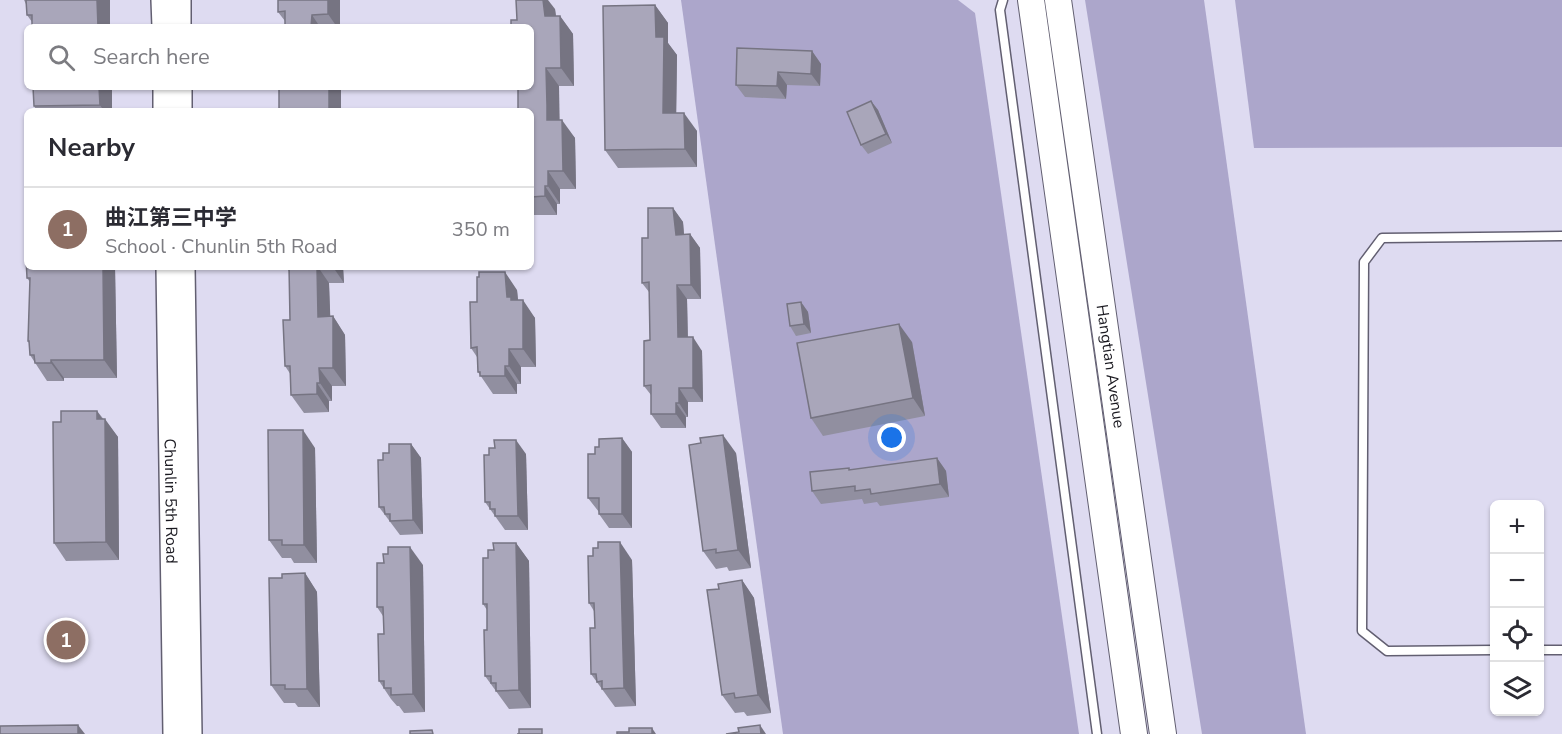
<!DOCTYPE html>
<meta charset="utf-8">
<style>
body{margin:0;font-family:"Nunito Sans","Noto Sans SC",sans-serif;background:#f7f7f7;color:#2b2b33}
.controls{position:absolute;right:18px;bottom:18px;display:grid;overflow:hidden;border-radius:9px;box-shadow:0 2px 4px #0004}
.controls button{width:54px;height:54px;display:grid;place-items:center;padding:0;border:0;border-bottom:2px solid #e1e1e2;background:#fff;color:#2b2b33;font:30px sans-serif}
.you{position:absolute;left:892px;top:438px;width:21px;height:21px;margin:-15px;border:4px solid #fff;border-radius:50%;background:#1a73e8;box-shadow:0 0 0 9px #1a73e833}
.badge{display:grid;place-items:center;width:39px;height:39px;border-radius:50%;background:#7c5ad4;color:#fff;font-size:20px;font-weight:700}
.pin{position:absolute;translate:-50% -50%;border:3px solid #fff;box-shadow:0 2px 6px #0006}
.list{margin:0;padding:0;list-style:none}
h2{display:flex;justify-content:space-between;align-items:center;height:78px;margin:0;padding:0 24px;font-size:26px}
h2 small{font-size:20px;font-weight:400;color:#7c7c81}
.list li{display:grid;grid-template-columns:39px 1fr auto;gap:18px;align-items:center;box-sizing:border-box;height:84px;padding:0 24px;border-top:2px solid #e1e1e2}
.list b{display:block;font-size:22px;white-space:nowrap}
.list p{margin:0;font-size:20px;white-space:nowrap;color:#7c7c81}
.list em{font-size:20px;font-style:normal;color:#7c7c81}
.icon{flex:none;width:33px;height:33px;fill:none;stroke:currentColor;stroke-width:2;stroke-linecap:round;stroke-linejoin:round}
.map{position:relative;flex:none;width:1562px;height:734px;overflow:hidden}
.search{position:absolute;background:#fff;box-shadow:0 2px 4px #0004;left:24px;top:24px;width:510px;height:66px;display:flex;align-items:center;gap:15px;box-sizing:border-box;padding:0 21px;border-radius:9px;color:#7c7c81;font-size:22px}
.panel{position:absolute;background:#fff;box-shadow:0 2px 4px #0004;left:24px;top:108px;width:510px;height:162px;border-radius:9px}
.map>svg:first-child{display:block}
.green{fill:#aca6cb}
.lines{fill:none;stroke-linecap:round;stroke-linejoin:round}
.service-casing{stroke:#625f71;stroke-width:11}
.tertiary-casing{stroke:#625f71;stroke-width:24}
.primary-casing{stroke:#625f71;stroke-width:28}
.service{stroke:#fff;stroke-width:8}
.tertiary{stroke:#fff;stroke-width:21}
.primary{stroke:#fff;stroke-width:26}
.wall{fill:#918fa0}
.shaded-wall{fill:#767482}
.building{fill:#a9a6ba;stroke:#767482;stroke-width:1.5}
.labels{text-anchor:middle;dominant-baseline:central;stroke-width:4.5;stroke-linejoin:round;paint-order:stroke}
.street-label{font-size:16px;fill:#1a1920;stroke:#fff}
</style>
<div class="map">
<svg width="1562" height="734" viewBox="0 0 1562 734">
<rect width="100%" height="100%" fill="#dedbf1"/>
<!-- green -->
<g class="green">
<polygon points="681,0 958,0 975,13 1079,734 783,734"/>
<polygon points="1085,0 1204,0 1306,734 1202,734"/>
<polygon points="1235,0 1562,0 1562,147 1254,148"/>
</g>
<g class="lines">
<defs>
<g id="service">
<polyline points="1003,0 1000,10 1097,734"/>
<polyline points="1494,650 1387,651 1362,631 1364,262 1382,238 1562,236"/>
<polyline points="1540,650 1562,650"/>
</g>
<g id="tertiary">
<polyline points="162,0 163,27"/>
<polyline points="180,0 180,27"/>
<polyline points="164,87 164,111"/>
<polyline points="181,87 181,111"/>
<path id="s1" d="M167 267 174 734"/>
<polyline points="184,267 191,734"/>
</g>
<g id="primary">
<polyline points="1031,0 1134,734"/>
<path id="s2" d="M1058 0 1163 734"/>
</g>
</defs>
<!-- service casing -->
<use href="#service" class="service-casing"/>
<!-- tertiary casing -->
<use href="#tertiary" class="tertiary-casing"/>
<!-- primary casing -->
<use href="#primary" class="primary-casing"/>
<!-- service -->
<use href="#service" class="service"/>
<!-- tertiary -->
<use href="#tertiary" class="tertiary"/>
<!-- primary -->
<use href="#primary" class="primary"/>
</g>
<!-- wall -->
<g class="wall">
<polygon points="24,0 110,0 110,27 32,22 27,15 26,4"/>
<polygon points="340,0 340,27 285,27 285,21 278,12"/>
<polygon points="655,5 668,23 668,43 677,55 676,113 697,131 697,167 618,168 605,150"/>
<polygon points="555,9 556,16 560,16 573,34 574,86 559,86 559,120 575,138 576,189 560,189 560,204 557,204 557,215 533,215 531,212 531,111 517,20"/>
<polygon points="812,51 821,64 820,86 787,85 786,99 745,97 736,85"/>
<polygon points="112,87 112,111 37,111 34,106"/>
<polygon points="871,101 878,110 892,143 868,154 861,145"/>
<polygon points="673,208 683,222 684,234 690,234 700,248 701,299 687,299 688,337 702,351 703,402 688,402 688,417 686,417 686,428 661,428 651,414 651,395 644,386 650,340 649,292 642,283 648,238"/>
<polygon points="27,267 115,267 117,378 64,378 64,381 47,381 30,355 29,343 28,341 30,282 27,278"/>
<polygon points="286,267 343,267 344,283 329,283 330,317 333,316 345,335 346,386 332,386 332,401 329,401 329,412 304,413 291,395 291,375 285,366 290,320 289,271"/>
<polygon points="517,290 518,300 535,318 536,367 521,367 521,384 517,384 517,394 493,394 478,372 477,357 471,348"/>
<polygon points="801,302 808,312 811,333 796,336 790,326"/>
<polygon points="912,342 925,416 823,436 811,418"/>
<polygon points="97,411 118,437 119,560 66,561 54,543 61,422"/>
<polygon points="622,438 632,452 632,528 609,528 599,514 599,512 588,498 595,454 599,447"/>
<polygon points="411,444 421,458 423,534 400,535 379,507 383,460 389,453"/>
<polygon points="315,448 317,563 294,563 291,558 282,558 269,540"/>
<polygon points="736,453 751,568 729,571 727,567 716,569 703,551"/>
<polygon points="526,454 528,530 505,530 485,502"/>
<polygon points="937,458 946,471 949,497 880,506 877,502 864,504 862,499 821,504 812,491 850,470"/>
<polygon points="516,543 529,561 531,708 509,709 485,676 487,630 487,610 483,604 488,558 494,550"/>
<polygon points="632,560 636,706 615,707 591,674 595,628 594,611 589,603"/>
<polygon points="423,565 425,712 404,713 399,706 397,706 391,699 379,681 384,634 383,616 377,607"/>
<polygon points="305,573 317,592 320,707 298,707 295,703 284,703 271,685 282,578"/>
<polygon points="742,580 754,598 771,713 747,716 744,712 735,713 722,695 719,589"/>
</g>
<!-- shaded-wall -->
<g class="shaded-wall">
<polygon points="97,0 110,0 110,27 98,27"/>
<polygon points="328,0 340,0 340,27 337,27 328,14"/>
<polygon points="543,0 548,0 555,9 558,34 545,16"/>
<polygon points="655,5 668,23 668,43 677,55 676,132 663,113 656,37"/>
<polygon points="312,15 320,27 311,27"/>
<polygon points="560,16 573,34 574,86 561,68"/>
<polygon points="812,51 821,64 820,86 811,74"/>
<polygon points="546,68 559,86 560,138 547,120"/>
<polygon points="778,72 787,85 786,99 777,86"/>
<polygon points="99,87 112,87 112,111 104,111 100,105"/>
<rect x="329" y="87" width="12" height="24"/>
<polygon points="871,101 878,110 892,143 886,134"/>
<polygon points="684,113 697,131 697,167 685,149"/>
<polygon points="562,120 575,138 576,189 563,171"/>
<polygon points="548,171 560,189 560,204 548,186"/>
<polygon points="545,186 557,204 557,215 545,196"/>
<polygon points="673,208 683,222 685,248 676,235"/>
<polygon points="690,234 700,248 701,299 691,285"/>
<polygon points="103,267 115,267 117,378 104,360"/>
<polygon points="317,267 318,267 329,283 331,335 318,317"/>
<polygon points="333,267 343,267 344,283"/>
<polygon points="505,272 517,290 519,310 523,300 535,318 536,367 523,349 507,297"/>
<polygon points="677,285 687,299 688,351 678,337"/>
<polygon points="801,302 808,312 811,333 804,324"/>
<polygon points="333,316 345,335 346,386 333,368"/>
<polygon points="899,324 912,342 925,416 913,398"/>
<polygon points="693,337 702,351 703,402 693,388"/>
<polygon points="509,349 521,367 521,384 509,366"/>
<polygon points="51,360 64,378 64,381 51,363"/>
<polygon points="505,366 517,384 517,394 505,376"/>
<polygon points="319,368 332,386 332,401 320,383"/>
<polygon points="317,383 329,401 329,412 317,394"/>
<polygon points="679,388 688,402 688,417 679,403"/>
<polygon points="676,403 686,417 686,428 676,414"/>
<polygon points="97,411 105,423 105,419 118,437 119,560 106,542"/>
<polygon points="303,430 315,448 317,563 304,545"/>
<polygon points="723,435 736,453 751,568 738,550"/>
<polygon points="622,438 632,452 632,528 622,514"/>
<polygon points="516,440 526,454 528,530 518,516"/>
<polygon points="411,444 421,458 423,534 413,520"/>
<polygon points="937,458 946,471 949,497 940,484"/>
<polygon points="620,542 632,560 636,706 624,688"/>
<polygon points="516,543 529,561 531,708 519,690"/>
<polygon points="410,547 423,565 425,712 413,694"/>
<polygon points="305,573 317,592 320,707 307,689"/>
<polygon points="742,580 754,598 771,713 758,695"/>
<polygon points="78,725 85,734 78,734"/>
<polygon points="760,725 766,734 761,734"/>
<polygon points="652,728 656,734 652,734"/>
</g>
<!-- building -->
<g class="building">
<polygon points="26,0 97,0 98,27 32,27 32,15 27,15"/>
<polygon points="278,0 328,0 328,14 312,15 311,27 285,27 285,11 278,12"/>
<polygon points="516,0 543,0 545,16 560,16 561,68 546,68 547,105 547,120 562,120 563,171 548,171 548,186 545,186 545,196 531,197 531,111 518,111 518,87 531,87 531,27 511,27 511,20 517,20"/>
<polygon points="655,5 656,37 664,37 663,113 684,113 685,149 605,150 603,6"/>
<polygon points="737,48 812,51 811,74 778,72 777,86 736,85"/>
<polygon points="33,87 99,87 100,105 34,106"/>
<rect x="279" y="87" width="50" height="24"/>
<polygon points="871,101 886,134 861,145 847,112"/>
<rect x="26" y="195" width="1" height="19"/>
<polygon points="648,208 673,208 676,235 690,234 691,285 677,285 678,337 693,337 693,388 679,388 679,403 676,403 676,414 651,414 651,385 644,386 644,341 650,340 649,282 642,283 642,238 648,238"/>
<polygon points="26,258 27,267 103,267 104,360 51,360 51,363 35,363 34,355 30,355 29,341 28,341 30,278 27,278"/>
<polygon points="289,267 317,267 318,317 333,316 333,368 319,368 320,383 317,383 317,394 291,395 290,366 285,366 283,320 290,320"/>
<polygon points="479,272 505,272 507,297 511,297 511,300 523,300 523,349 509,349 509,366 505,366 505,376 480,376 480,372 478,372 477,347 471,348 470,302 477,302 477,277 479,277"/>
<polygon points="801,302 804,324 790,326 787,304"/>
<polygon points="899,324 913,398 811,418 797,343"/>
<polygon points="61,411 97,411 97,419 105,419 106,542 54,543 53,422 61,422"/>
<polygon points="268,430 303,430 304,545 282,545 282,540 269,540"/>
<polygon points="723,435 738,550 716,553 716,549 703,551 689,445 701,443 700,438"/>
<polygon points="622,438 622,514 599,514 599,498 588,498 588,454 595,454 595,447 599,447 599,439"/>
<polygon points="494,440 516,440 518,516 495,516 495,509 490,509 490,502 485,502 484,455 489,455 489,448 495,448"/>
<polygon points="389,444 411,444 413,520 390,521 390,514 385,514 384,507 379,507 378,460 383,460 383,453 389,453"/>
<polygon points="937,458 940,484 871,494 870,489 855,491 855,486 812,491 810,472 849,468 849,470"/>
<polygon points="598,542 620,542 624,688 602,689 602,681 597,682 596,674 591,674 590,628 595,628 594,603 589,603 588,556 593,556 593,548 598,548"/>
<polygon points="493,543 516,543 519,690 496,691 496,683 491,683 491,676 485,676 484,630 487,630 487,604 483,604 483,558 488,558 488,550 494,550"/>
<polygon points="388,547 410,547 413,694 391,695 391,688 384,688 384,681 379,681 378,634 384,634 383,607 377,607 377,563 384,563 383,554 388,554"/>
<polygon points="305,573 307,689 285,689 285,685 271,685 269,578 282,578 282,574"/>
<polygon points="742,580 758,695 735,698 734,693 722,695 707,590 719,589 718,584"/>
<polygon points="78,725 78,734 0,734 0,726"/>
<polygon points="760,725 761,734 726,734 739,732 738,728"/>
<polygon points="629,728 652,728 652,734 617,734 617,732 629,732"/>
<polygon points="519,729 542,729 542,734 517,734 519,734"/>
<polygon points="432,730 433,734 410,734 410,731"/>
</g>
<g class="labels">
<!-- street labels -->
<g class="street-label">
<text stroke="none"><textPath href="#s2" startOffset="370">Hangtian Avenue</textPath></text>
<text stroke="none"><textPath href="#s1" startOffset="234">Chunlin 5th Road</textPath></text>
</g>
</g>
</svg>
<div class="controls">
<button>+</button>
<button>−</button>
<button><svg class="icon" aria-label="locate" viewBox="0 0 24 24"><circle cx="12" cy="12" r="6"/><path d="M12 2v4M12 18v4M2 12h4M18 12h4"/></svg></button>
<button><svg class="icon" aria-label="layers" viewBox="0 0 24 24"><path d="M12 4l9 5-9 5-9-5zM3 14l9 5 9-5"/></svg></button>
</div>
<div class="you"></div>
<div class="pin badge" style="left:66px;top:640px;background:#8d6e63">1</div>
<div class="search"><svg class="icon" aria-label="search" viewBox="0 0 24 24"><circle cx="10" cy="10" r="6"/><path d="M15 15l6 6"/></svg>Search here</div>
<section class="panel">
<h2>Nearby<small></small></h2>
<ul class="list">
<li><span class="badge" style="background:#8d6e63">1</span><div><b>曲江第三中学</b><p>School · Chunlin 5th Road</p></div><em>350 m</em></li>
</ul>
</section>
</div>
